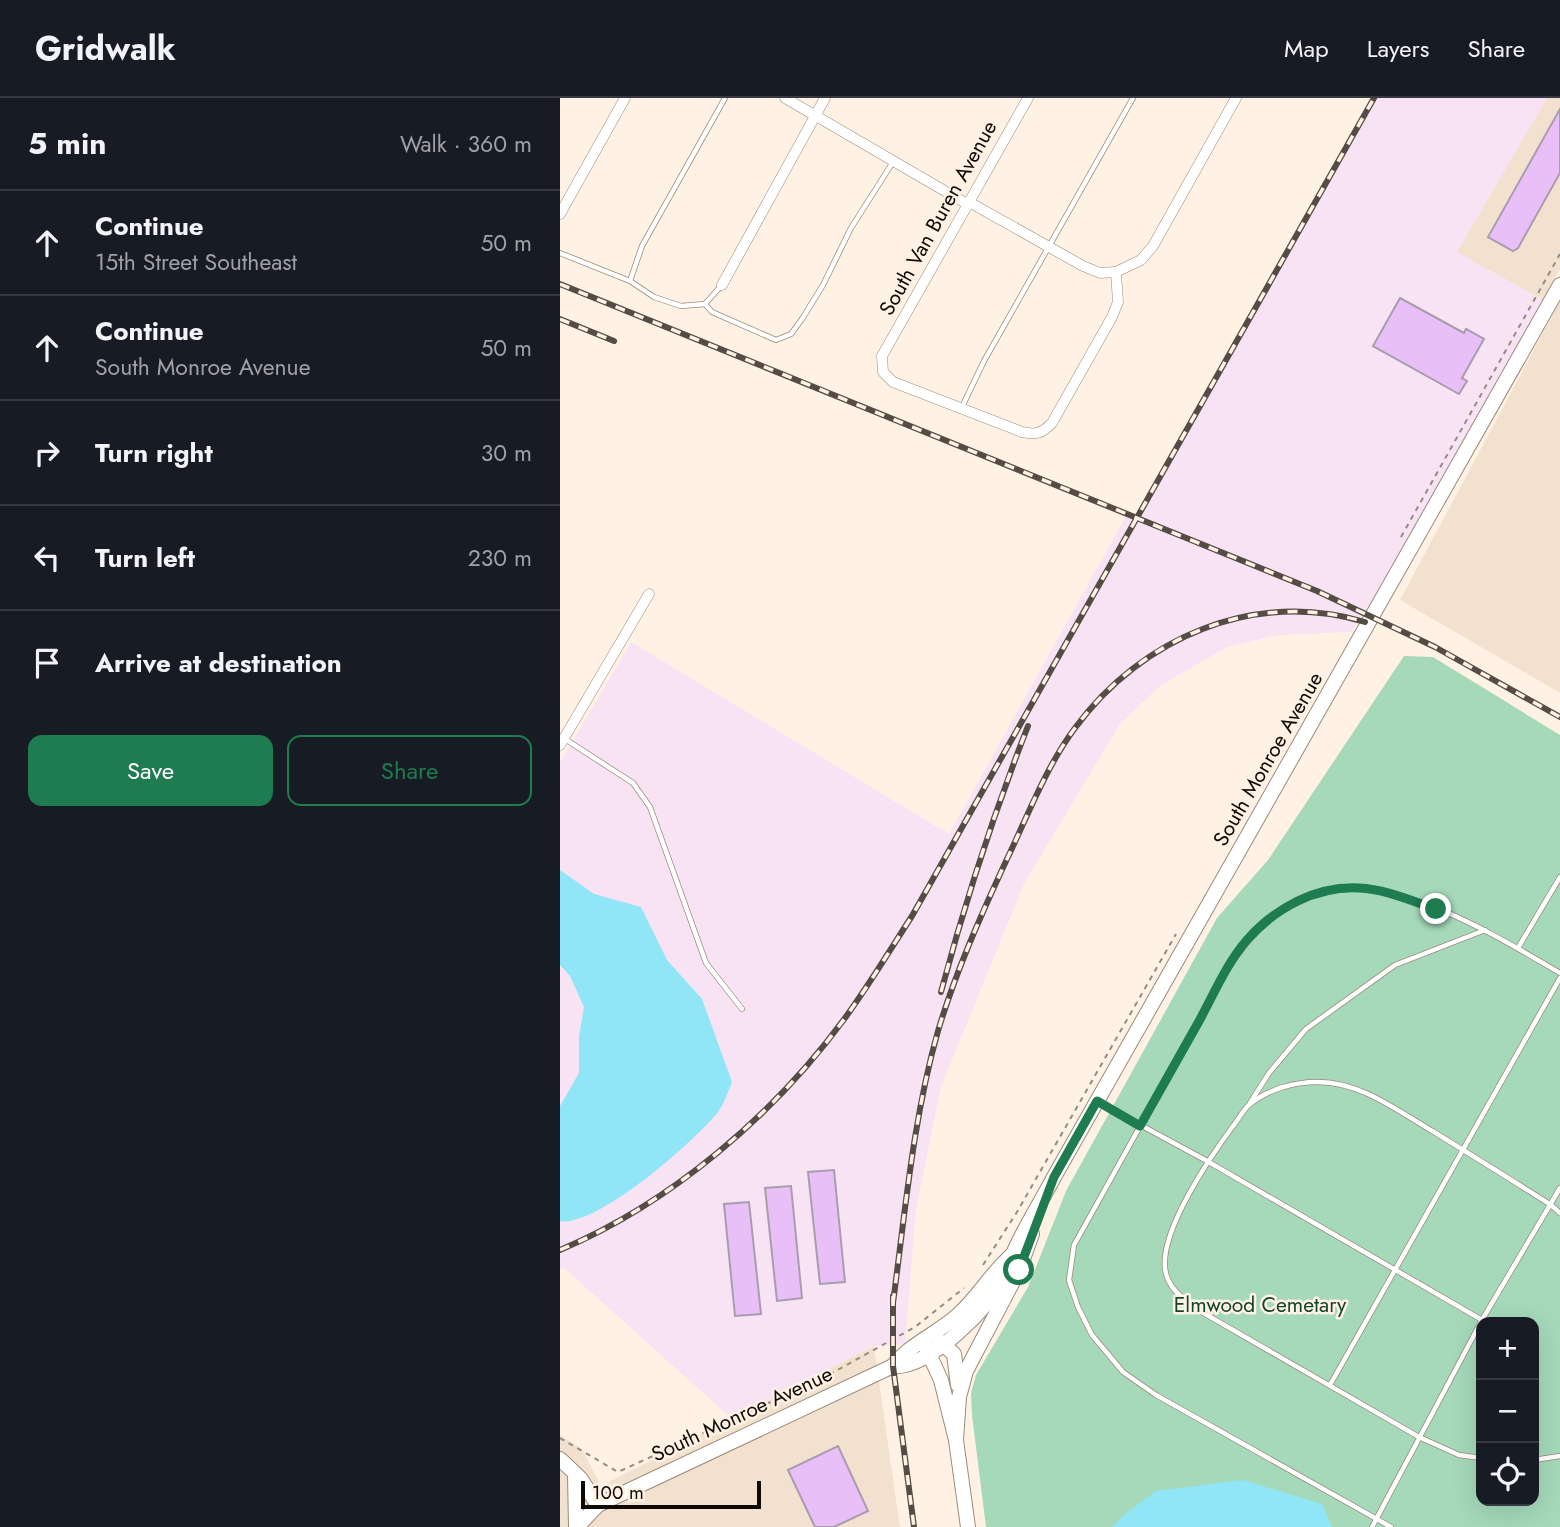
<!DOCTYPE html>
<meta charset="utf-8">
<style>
body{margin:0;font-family:Jost,sans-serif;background:#242831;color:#f1f3f6}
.controls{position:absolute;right:21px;bottom:21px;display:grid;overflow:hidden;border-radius:14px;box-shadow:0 7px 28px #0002}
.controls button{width:63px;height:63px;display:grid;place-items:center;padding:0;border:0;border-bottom:2px solid #363941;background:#171b24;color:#f1f3f6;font:35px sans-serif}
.scale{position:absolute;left:21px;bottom:18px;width:180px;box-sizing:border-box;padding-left:7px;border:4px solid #0f0a05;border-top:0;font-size:19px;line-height:24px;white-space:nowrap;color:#0f0a05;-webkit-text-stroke:5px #fff2e4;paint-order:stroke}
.stop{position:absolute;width:21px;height:21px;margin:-16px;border:5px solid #1f7b50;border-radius:50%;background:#fff}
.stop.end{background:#1f7b50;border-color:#fff;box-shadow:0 2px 7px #0008}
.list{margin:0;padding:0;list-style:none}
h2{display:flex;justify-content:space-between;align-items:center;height:91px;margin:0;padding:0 28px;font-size:30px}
h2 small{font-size:23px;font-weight:400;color:#9ea1a6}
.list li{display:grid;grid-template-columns:46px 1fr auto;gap:21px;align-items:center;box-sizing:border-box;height:105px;padding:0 28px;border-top:2px solid #363941}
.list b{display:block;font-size:26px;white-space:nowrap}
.list p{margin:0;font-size:23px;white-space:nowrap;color:#9ea1a6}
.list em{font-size:23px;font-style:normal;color:#9ea1a6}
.actions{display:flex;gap:14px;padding:21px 28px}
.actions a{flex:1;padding:16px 0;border:2px solid #1f7b50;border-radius:14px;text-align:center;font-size:24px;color:#1f7b50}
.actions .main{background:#1f7b50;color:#fff}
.icon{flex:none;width:38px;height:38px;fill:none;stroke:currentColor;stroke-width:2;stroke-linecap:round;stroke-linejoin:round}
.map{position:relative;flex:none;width:1000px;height:1429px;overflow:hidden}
header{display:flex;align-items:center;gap:42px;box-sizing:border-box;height:98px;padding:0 35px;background:#171b24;border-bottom:2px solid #363941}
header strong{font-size:33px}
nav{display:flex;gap:38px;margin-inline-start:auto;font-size:24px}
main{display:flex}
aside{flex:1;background:#171b24}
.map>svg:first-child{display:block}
.built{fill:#f3e1d0}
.industrial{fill:#f7e3f3}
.green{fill:#a5d9ba;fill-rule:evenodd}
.water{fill:#90e6f7}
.building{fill:#e8c0f7;stroke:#a99cae;stroke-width:2}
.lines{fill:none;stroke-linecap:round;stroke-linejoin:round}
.lane-casing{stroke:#998a7b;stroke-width:6}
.street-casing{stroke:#998a7b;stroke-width:11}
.secondary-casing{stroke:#998a7b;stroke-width:16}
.path{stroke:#948b81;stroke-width:2;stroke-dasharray:5 5;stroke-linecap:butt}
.lane{stroke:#fff;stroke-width:4.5}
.street{stroke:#fff;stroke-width:10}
.secondary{stroke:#fff;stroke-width:14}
.rail-casing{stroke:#544c45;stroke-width:6}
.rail{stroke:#fff2e4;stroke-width:3.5;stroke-dasharray:10;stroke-linecap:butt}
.route{stroke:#1f7b50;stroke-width:9}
.labels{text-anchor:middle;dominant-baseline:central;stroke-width:5;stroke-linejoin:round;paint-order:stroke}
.street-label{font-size:21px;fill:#0f0a05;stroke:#fff2e4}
.park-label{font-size:21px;fill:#10442b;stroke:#fff2e4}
</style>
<header>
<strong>Gridwalk</strong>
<nav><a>Map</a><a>Layers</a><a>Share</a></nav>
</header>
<main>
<aside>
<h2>5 min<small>Walk · 360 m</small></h2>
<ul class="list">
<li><svg class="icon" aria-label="ahead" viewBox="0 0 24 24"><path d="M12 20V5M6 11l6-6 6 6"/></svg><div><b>Continue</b><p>15th Street Southeast</p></div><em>50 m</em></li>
<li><svg class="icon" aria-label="ahead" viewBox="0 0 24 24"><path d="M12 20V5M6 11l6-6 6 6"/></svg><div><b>Continue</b><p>South Monroe Avenue</p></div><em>50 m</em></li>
<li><svg class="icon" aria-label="right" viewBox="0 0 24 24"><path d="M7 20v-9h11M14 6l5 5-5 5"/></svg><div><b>Turn right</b></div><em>30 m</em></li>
<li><svg class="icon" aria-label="left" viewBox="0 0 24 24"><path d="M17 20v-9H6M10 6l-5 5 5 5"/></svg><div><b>Turn left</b></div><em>230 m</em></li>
<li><svg class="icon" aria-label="arrive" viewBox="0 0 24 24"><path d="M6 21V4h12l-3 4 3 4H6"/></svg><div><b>Arrive at destination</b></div></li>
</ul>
<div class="actions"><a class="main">Save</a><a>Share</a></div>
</aside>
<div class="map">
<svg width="1000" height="1429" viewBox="0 0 1000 1429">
<rect width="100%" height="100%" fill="#fff2e4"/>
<!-- built -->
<g class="built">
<polygon points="987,0 1000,0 1000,171 983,202 896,154"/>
<polygon points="1000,203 1000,595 840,502"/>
<polygon points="314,1248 340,1429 0,1429 0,1337 22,1351 41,1388"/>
</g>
<!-- industrial -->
<polygon class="industrial" points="814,0 987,0 897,154 983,202 812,506 791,534 719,537 667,549 600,588 560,626 464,786 381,989 356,1112 345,1246 313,1248 172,1321 4,1170 0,1171 0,665 71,544 389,736 567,416 577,419"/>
<!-- green -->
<path class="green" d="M844 558 873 559 1000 637V1429H426L412 1317 411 1295 416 1277 468 1189 506 1093 657 820 708 762ZM921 1224H974V1403H921Z"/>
<!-- water -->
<g class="water">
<path d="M0 772 34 796 81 809 107 862 142 901 172 984C168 994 164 1006 158 1014 135 1043 36 1130 0 1123V1008L19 975V938L24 909 10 878 0 867Z"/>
<polygon points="683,1382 762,1406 772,1429 552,1429 565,1416 596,1393"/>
</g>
<!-- building -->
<g class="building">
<polygon points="1000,11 1000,75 958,150 953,153 928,139"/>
<polygon points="840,200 904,235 906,231 924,241 902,280 907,283 899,296 813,248"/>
<polygon points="274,1072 285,1184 260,1186 248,1074"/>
<polygon points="231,1088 242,1200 217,1203 205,1090"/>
<polygon points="189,1104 201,1216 175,1218 164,1106"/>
<polygon points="278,1348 308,1413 274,1429 255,1429 228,1372"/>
</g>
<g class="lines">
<defs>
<g id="lane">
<polyline points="0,155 70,183 94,199 121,208 145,206 161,188"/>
<polyline points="70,183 82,148 165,0"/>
<polyline points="145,206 152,214 216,242 231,236 242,221 263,187 291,130 333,64"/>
<polyline points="401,311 424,263 573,0"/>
<polyline points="5,641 73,685 90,709 146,865 182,911"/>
<polyline points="958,850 1000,779"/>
<polyline points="538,1004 647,1063 922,1222"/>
<polyline points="690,1005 709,975 746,931 835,867 925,832"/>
<polyline points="770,1287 1000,880"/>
<path d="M921 1360 899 1357 859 1339 640 1213C625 1202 607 1191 605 1170 601 1131 650 1059 673 1028 678 1022 683 1012 689 1007 708 991 734 984 758 984 801 984 838 1013 874 1034 913 1058 952 1082 991 1107L1000 1115"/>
<polyline points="974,1362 1000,1358"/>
<polyline points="812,1429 922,1222 1000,1090"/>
<path d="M831 1429 596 1297 563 1274 532 1237 518 1209 509 1182 514 1147 667 872C685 844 711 813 743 799 822 766 933 836 1000 875"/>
</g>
<g id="street">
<polyline points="225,0 409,107"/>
<path d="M468 0 322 258 323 274 333 284 462 334C476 337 481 336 492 325L552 219 558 204 556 174 581 162 593 148 676 0"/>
<polyline points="409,104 523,168 540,175 556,174"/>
<polyline points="0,116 65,0"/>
<polyline points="162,187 265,0"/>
<polyline points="0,647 89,496"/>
</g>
<g id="secondary">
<polyline points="378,1242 394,1256 398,1287"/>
<polyline points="363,1243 381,1282 396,1342 408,1429"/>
<path d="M333 1268C350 1246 377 1236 398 1217 419 1198 431 1175 453 1156"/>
<polyline points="396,1342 399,1299 406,1273 459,1172 472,1136"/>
<polyline points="0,1361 20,1380 38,1407"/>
<polyline points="15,1376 16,1429"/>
<path d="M17 1429 38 1407 333 1268C368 1272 433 1206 448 1176 451 1170 451 1162 453 1156 464 1130 481 1104 494 1079L1000 187"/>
</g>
</defs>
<!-- lane casing -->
<use href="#lane" class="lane-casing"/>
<!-- street casing -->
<use href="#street" class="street-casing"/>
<!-- secondary casing -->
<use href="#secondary" class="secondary-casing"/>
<!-- path -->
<g class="path">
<polyline points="841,439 1000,156"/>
<polyline points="423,1167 457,1114 616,836"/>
<polyline points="0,1340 58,1374 265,1279 355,1229 404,1190"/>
</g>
<!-- lane -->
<use href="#lane" class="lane"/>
<!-- street -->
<use href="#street" class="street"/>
<!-- secondary -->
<use href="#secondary" class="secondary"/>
<defs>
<g id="rail">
<polyline points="0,186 757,493 875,549 1000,619"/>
<polyline points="0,221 54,243"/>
<path d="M381 894C405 804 434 715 468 628"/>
<path d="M0 1152C111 1105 214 1017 285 920 309 887 330 852 352 818L814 0"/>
<polyline points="333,1198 333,1268 354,1429"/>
<path d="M333 1205C345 1115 353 1021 378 933 396 873 421 817 447 761 468 717 486 669 515 630 582 539 695 491 805 524"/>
</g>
</defs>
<!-- rail casing -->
<use href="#rail" class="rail-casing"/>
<!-- rail -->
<use href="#rail" class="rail"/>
</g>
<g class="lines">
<!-- route -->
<path class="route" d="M459 1172 494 1079 537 1003 580 1028C599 994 619 959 638 925 653 898 666 866 687 842 715 810 756 788 799 790 825 791 852 803 876 811"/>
</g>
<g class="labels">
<!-- street labels -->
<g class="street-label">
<text transform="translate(378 120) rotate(-61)">South Van Buren Avenue</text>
<text transform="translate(708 661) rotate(-60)">South Monroe Avenue</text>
<text transform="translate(182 1316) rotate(-25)">South Monroe Avenue</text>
</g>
<!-- park labels -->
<g class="park-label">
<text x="700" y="1207">Elmwood Cemetary</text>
</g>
</g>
</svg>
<div class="controls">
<button>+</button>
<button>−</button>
<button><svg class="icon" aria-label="locate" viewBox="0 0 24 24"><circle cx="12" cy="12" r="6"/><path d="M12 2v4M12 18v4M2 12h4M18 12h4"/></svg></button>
</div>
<div class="scale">100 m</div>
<div class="stop" style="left:459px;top:1172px"></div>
<div class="stop end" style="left:876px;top:811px"></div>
</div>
</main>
